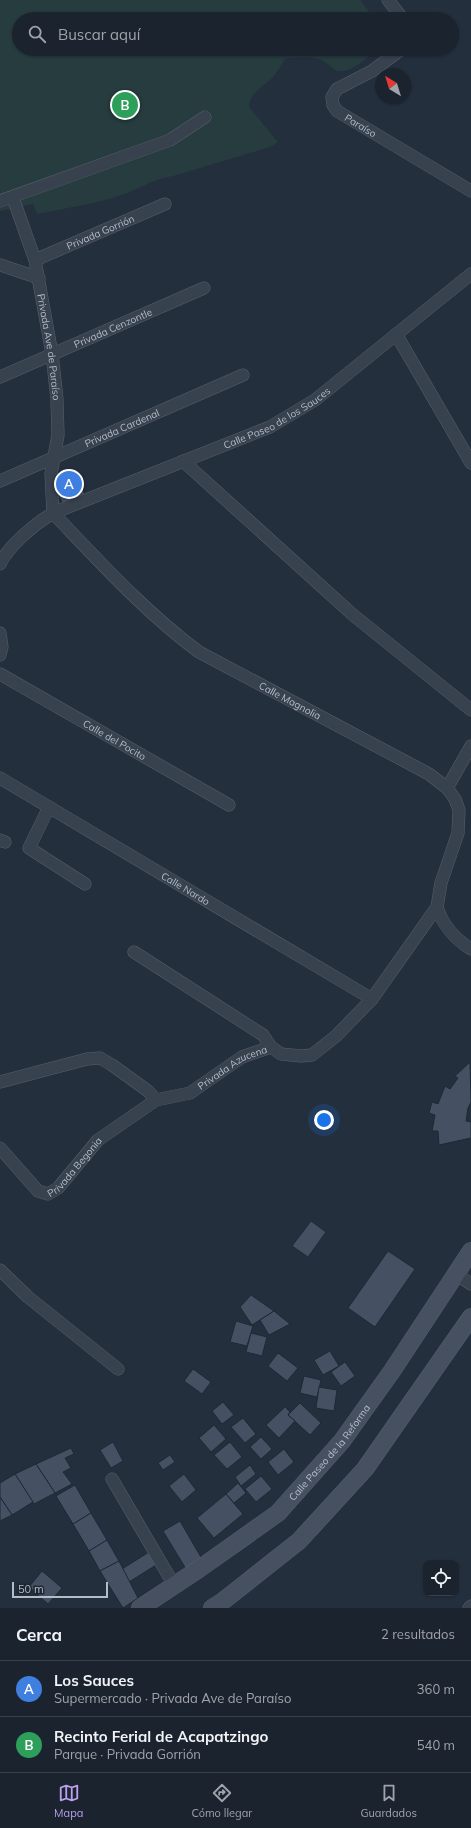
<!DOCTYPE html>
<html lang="es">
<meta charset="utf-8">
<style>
body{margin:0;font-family:Mulish,sans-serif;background:#282f3a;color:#f1f3f6}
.controls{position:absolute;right:12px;bottom:12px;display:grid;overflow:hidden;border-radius:8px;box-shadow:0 1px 3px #0004}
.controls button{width:36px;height:36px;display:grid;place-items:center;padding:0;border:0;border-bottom:1px solid #39404a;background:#1b232e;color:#f1f3f6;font:20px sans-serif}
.compass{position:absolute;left:375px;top:68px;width:36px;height:36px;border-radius:50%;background:#1b232e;box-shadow:0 1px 3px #0004;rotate:322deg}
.scale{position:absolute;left:12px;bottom:10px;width:96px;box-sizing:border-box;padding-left:4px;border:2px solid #b4bcc9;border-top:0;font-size:11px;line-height:14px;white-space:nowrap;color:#b4bcc9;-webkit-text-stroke:3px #1d2633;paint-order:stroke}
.you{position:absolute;left:324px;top:1120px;width:14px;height:14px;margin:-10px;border:3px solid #fff;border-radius:50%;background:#1a73e8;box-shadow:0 0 0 6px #1a73e833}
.badge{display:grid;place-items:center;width:26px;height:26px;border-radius:50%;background:#bca0f2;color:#fff;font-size:13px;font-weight:700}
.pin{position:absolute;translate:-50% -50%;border:2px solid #fff;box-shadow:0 1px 4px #0006}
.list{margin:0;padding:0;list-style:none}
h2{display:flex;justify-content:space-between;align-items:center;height:52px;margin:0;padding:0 16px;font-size:17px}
h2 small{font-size:13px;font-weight:400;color:#a0a4aa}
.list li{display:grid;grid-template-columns:26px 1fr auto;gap:12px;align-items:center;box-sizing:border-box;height:56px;padding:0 16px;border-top:1px solid #39404a}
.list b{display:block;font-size:15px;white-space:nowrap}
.list p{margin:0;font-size:13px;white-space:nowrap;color:#a0a4aa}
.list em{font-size:13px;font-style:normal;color:#a0a4aa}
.icon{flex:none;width:22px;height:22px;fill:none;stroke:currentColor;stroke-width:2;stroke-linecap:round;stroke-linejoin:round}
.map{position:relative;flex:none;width:471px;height:1608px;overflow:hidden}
.search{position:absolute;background:#1b232e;box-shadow:0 1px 3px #0004;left:12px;right:12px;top:12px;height:44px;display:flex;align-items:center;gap:10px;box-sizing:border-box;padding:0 14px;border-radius:22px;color:#a0a4aa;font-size:15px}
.sheet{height:164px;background:#1b232e}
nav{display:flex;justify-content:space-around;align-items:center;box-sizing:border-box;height:56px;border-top:1px solid #39404a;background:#1b232e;font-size:11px;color:#a0a4aa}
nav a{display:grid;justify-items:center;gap:2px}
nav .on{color:#bca0f2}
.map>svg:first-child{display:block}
.green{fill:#263c3f}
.building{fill:#455162;stroke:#1f2835}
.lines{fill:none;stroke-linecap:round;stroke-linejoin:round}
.street-casing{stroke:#565f6c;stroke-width:13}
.secondary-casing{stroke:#565f6c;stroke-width:18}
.street{stroke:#38414e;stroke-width:12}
.secondary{stroke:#465061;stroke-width:17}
.labels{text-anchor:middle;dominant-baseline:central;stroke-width:3;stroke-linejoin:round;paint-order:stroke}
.street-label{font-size:10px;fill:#b4bcc9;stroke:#1d2633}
</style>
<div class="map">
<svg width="471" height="1608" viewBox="0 0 471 1608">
<rect width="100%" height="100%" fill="#242f3e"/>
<!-- green -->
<path class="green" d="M0 0H360L375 19H19V49H378C366 57 358 68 344 71 333 73 330 63 322 60 311 56 295 57 285 59 281 65 278 71 274 76 266 85 249 93 249 107L278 142 270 147 173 176C151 179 133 193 112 198 88 205 62 209 37 214L33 204 0 211Z"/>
<!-- building -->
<g class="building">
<polygon points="73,469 86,496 63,504 56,491 59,476"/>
<polygon points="470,1062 471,1102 468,1108 466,1121 471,1122 471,1138 439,1145 438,1131 432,1131 435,1115 429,1113 432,1102 438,1104 445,1086 450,1089 458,1078 455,1076"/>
<polygon points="311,1221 326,1232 308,1257 292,1246"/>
<polygon points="388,1251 415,1269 375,1327 348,1308"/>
<polygon points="251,1295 274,1311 252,1325 240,1307"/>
<polygon points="274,1311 290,1324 269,1335 260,1320"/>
<polygon points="236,1321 253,1326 247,1346 230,1342"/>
<polygon points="251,1333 267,1337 262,1356 246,1352"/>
<polygon points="330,1351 339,1366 323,1375 314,1360"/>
<polygon points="278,1353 298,1368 287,1381 268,1366"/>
<polygon points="345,1362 355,1376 341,1386 331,1372"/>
<polygon points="193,1369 211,1382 202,1394 184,1381"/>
<polygon points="304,1376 321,1380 317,1397 300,1393"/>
<polygon points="319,1387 337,1390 334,1411 316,1408"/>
<polygon points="223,1402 234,1415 222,1424 212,1411"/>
<polygon points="300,1403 321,1423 310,1435 288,1415"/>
<polygon points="285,1407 290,1412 288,1415 295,1421 279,1438 266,1425"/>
<polygon points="243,1418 256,1434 245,1443 231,1427"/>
<polygon points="214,1425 226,1439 211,1452 199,1438"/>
<polygon points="261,1437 272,1449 261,1459 250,1447"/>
<polygon points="113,1442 123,1461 111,1468 100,1450"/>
<polygon points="230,1442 242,1457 227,1469 214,1455"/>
<polygon points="71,1448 74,1454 65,1458 71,1468 63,1472 72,1484 55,1493 36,1464"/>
<polygon points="284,1449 294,1462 278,1475 268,1462"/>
<polygon points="170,1455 175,1462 163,1470 158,1463"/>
<polygon points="36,1464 55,1493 34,1504 15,1474"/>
<polygon points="250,1465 256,1474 241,1486 235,1477"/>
<polygon points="15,1474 33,1502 12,1515 0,1497 0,1483"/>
<polygon points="184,1474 196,1490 182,1502 169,1486"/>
<polygon points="261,1476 272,1489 256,1502 245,1489"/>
<polygon points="238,1483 246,1493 234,1503 226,1494"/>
<polygon points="75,1485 91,1513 73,1524 56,1496"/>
<polygon points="226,1494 243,1514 214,1538 197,1518"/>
<polygon points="0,1497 12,1515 0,1521"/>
<polygon points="91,1513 107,1540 89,1551 73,1524"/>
<polygon points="180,1521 202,1559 186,1569 163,1531"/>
<polygon points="107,1540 119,1561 100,1571 89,1551"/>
<polygon points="149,1552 156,1565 129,1582 122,1569"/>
<polygon points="119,1561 138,1598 123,1608 100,1571"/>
<polygon points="42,1571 62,1588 48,1604 29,1587"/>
</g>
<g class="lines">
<defs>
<g id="street">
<polyline points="388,0 403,19"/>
<path id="s1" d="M402 49 372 71 337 89 332 97 333 105 337 111 471 191"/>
<path id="s2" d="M13 198 35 260 52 354 57 399 58 435 51 474 53 513"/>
<polyline points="0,201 170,140 205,117"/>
<path id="s3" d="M35 260 165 204"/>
<polyline points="0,265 39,278"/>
<polyline points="396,334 471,463"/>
<path id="s4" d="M0 377 204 288"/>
<polyline points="183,461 352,614 471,710"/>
<path id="s5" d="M0 481 243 375"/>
<path id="s6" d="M53 513C99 561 145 612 199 652L429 774 447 788 455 799 459 810 458 833 441 883 437 907 372 999 336 1036 312 1055 301 1056 281 1054 271 1047 263 1035 134 952"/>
<path id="s7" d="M0 564C9 545 35 524 53 513L270 427 315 400 471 274"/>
<polyline points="0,633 2,647 0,655"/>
<path id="s8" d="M0 674 229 805"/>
<path id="s9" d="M0 778 372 999"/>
<polyline points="447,788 471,746"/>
<polyline points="49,807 29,848 85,884"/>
<polyline points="0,840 5,842"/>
<path d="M437 907C442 924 455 939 471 949"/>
<polyline points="0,1082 87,1059 100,1058 112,1065 148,1091 156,1100"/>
<path id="s10" d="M0 1148 38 1191 48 1194 58 1188 98 1140 156 1100 190 1093 242 1057 271 1047"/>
<polyline points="0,1270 28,1297 118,1369"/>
<polyline points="456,1274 471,1284"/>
<polyline points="112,1479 174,1585"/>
<polyline points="469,1608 471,1606"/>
</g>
<g id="secondary">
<path id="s11" d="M140 1608 199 1569 278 1513 342 1441 392 1371 471 1251"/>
<polyline points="212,1608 223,1601 299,1541 365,1469 471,1317"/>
</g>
</defs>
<!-- street casing -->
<use href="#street" class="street-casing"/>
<!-- secondary casing -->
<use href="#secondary" class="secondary-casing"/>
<!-- street -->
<use href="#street" class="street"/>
<!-- secondary -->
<use href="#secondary" class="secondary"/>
</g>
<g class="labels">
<!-- street labels -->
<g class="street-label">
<text stroke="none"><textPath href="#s1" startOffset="129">Paraíso</textPath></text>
<text stroke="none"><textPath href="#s3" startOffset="71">Privada Gorrión</textPath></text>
<text stroke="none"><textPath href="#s4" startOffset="123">Privada Cenzontle</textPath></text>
<text stroke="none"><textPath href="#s2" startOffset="154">Privada Ave de Paraíso</textPath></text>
<text stroke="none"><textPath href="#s7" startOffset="318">Calle Paseo de los Sauces</textPath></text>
<text stroke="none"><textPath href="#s5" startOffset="133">Privada Cardenal</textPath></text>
<text stroke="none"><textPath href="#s6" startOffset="305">Calle Magnolia</textPath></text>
<text stroke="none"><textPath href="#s8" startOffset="132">Calle del Pocito</textPath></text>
<text stroke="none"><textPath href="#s9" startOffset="216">Calle Nardo</textPath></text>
<text stroke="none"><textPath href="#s10" startOffset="297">Privada Azucena</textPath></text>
<text stroke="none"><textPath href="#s10" startOffset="106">Privada Begonia</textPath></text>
<text stroke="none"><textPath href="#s11" startOffset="247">Calle Paseo de la Reforma</textPath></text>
</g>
</g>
</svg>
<div class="controls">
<button><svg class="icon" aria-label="locate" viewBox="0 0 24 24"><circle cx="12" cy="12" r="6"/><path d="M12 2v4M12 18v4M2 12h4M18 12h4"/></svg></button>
</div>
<svg class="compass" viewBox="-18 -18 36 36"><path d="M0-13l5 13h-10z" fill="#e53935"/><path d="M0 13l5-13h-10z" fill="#a0a4aa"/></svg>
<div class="scale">50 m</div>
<div class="you"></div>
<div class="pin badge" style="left:69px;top:484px;background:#3f7fe0">A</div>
<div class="pin badge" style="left:125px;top:105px;background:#2e9e5b">B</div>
<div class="search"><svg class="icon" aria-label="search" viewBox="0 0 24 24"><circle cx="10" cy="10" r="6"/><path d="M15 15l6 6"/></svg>Buscar aquí</div>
</div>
<section class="sheet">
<h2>Cerca<small>2 resultados</small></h2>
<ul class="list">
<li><span class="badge" style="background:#3f7fe0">A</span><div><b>Los Sauces</b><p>Supermercado · Privada Ave de Paraíso</p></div><em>360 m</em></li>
<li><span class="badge" style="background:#2e9e5b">B</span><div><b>Recinto Ferial de Acapatzingo</b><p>Parque · Privada Gorrión</p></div><em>540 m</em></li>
</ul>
</section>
<nav>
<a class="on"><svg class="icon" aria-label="map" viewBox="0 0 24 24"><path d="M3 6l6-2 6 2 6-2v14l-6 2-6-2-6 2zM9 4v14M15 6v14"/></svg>Mapa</a>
<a><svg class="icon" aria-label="directions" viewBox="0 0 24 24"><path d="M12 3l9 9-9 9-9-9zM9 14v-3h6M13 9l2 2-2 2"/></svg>Cómo llegar</a>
<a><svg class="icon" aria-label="saved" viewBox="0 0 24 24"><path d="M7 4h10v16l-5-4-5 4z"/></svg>Guardados</a>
</nav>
